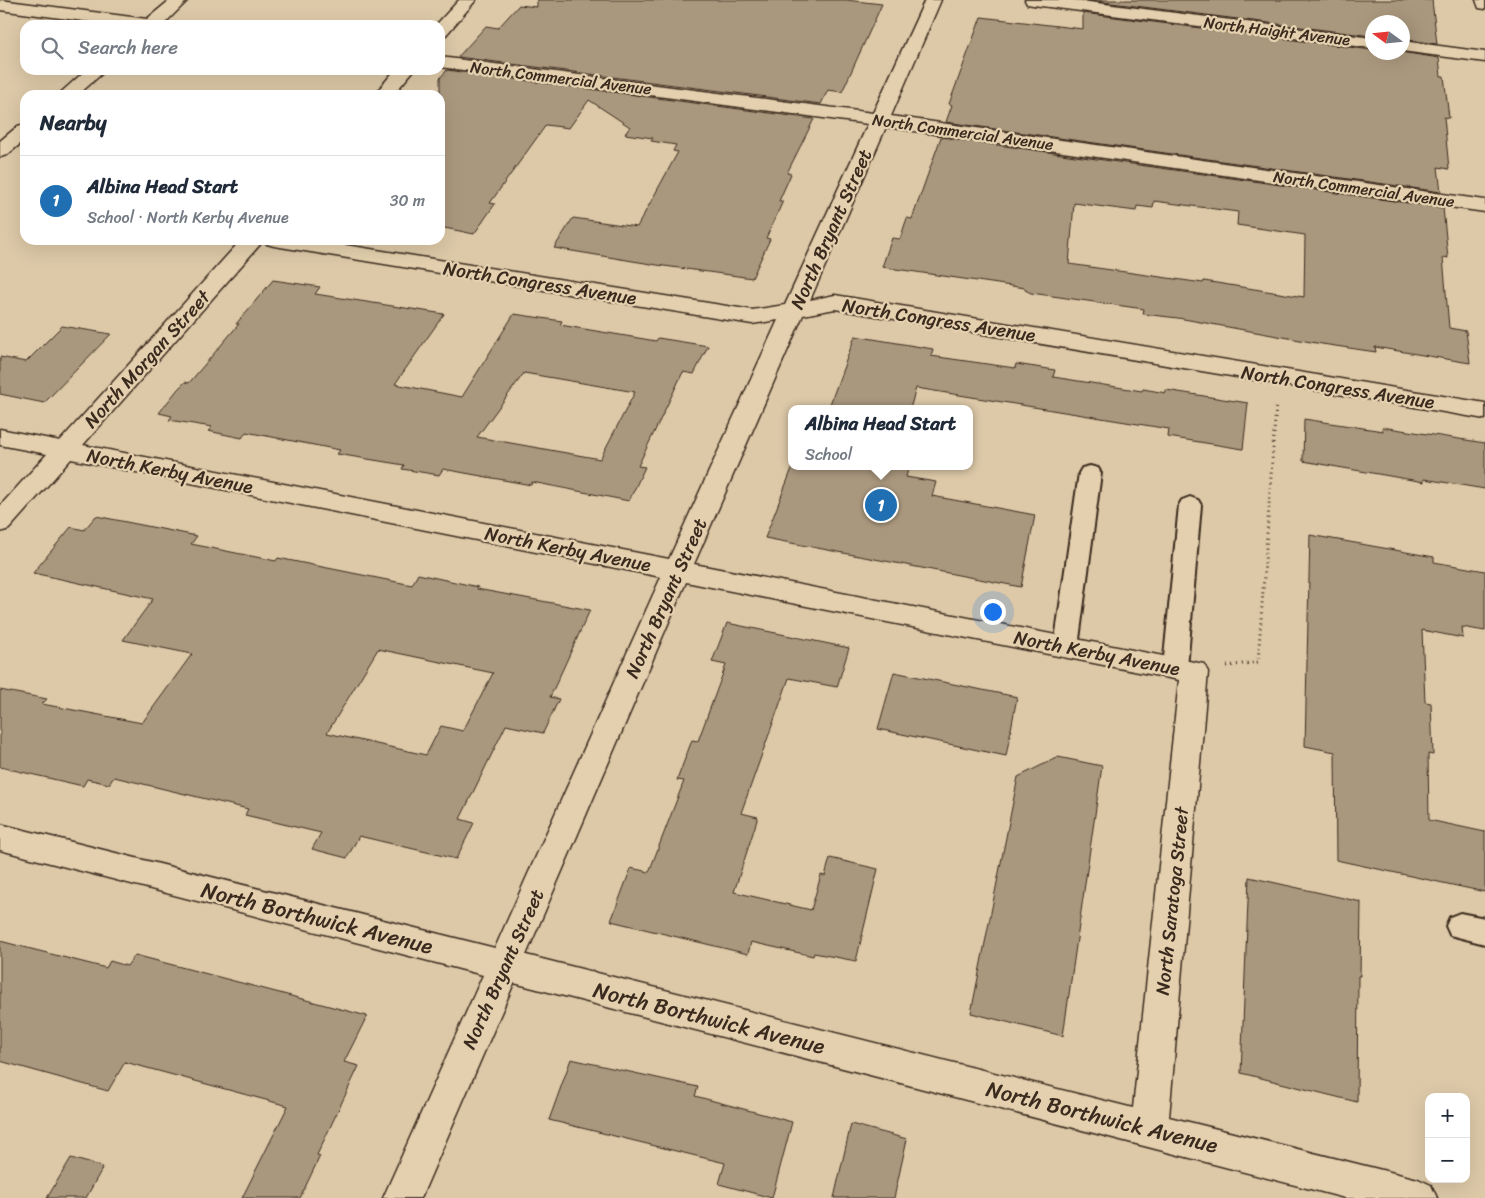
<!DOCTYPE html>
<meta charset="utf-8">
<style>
body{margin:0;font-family:Sriracha,sans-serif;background:#f6f6f7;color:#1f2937}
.controls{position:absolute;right:15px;bottom:15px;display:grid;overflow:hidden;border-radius:10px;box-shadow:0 5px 20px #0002}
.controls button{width:45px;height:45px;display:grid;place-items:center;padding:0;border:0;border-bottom:1px solid #e0e1e3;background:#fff;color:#1f2937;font:25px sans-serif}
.compass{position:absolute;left:1365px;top:15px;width:45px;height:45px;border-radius:50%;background:#fff;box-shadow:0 5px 20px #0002;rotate:285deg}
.you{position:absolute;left:992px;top:611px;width:18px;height:18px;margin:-12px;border:4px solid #fff;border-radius:50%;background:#1a73e8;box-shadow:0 0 0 8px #1a73e833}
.badge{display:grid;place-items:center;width:32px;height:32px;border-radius:50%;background:#1f6fb2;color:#fff;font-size:16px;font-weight:700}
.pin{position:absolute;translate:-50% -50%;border:2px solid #fff;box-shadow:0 1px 5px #0006}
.popup{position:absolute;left:788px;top:405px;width:185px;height:65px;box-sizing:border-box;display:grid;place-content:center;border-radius:10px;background:#fff;filter:drop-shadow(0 1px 4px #0005);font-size:16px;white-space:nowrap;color:#747a83}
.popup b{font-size:19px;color:#1f2937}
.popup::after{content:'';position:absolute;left:50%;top:100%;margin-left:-10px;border:10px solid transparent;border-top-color:#fff}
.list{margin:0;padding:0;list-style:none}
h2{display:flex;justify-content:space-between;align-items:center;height:65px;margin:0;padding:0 20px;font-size:21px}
h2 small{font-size:16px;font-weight:400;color:#747a83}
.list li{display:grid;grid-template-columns:32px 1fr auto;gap:15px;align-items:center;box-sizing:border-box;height:90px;padding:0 20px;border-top:1px solid #e0e1e3}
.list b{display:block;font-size:19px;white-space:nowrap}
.list p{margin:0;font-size:16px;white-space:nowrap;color:#747a83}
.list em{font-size:16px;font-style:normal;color:#747a83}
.icon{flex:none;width:28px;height:28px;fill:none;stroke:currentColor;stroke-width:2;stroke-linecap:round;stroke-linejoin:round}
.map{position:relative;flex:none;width:1485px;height:1198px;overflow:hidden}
.search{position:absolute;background:#fff;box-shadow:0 5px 20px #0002;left:20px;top:20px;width:425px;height:55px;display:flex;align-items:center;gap:12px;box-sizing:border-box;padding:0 18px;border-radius:15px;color:#747a83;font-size:19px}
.panel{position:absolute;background:#fff;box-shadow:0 5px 20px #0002;left:20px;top:90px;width:425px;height:155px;border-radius:15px}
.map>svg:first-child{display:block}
.building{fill:#aa987e;stroke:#3b2a1e;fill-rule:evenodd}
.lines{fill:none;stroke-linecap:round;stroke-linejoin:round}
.lane-casing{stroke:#3b2a1e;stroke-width:4}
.street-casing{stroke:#3b2a1e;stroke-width:3}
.path{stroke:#3b2a1e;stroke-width:3;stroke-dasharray:1 4;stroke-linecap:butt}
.lane{fill:#e4d0ae;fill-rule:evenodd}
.street{fill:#e4d0ae;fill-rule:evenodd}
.labels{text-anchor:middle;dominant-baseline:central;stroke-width:4.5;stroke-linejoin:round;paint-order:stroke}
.far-street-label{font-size:16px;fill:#3b2a1e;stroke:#e4d0ae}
.street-label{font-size:19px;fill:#3b2a1e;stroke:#e4d0ae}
.near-street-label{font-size:22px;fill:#3b2a1e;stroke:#e4d0ae}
</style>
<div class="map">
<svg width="1485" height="1198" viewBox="0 0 1485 1198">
<rect width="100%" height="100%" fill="#ddc9a8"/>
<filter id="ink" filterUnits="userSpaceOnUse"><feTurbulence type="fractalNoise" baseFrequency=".02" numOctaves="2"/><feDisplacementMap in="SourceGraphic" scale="10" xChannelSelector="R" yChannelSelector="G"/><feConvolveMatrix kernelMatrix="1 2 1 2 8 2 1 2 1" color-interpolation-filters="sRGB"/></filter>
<g filter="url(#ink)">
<!-- building -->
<g class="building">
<polygon points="537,0 846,0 882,4 842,92 828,90 821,104 458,57 486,26 498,28 519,5 537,7"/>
<polygon points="1088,0 1432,0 1437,44 1402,39 1402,22 1372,22 1372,36"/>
<polygon points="1083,13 1372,50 1372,52 1401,52 1439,58 1441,76 1444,76 1449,118 1444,117 1449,169 1438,167 1441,192 946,122 952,105 949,104 981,17 1083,29"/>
<polygon points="447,70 814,119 787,173 791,174 779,201 783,201 766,238 770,239 752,278 657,265 554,248 573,218 637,227 678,152 673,151 676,145 651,141 653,138 625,134 630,127 589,100 569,128 546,125 490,203 495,204 474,234 440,227 440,78"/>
<path d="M941 137 1443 208 1448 258 1443 257 1449 328 1466 331 1470 363 1375 347 1376 352 1322 344 1178 318 1143 314 1144 309 1031 293 1025 290V288L882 267 892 238 900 239 907 218 912 219ZM1154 201 1238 212 1237 225 1305 235 1304 297 1204 281 1203 283 1069 264 1074 203 1136 211 1137 206 1153 208Z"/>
<path d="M273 280 320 287 315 294 444 314 395 384 462 397 514 314 562 321 560 325 656 341 658 338 708 346 694 374 683 372 638 466 645 467 629 501 532 482 531 485 443 469 439 475 402 469 404 465 337 454 340 450 246 432 242 438 208 431 212 427 169 420 172 416 159 413 178 389 185 382 189 383 239 324H236ZM524 373 635 392 600 459 477 437Z"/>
<polygon points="62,326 111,334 44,403 0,394 0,357 26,362"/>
<polygon points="855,336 933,349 931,356 1015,368 1016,364 1055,370 1053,377 1142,391 1143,389 1166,393 1166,390 1248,403 1243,449 1168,437 1169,429 916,388 910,409 841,409 829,407"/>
<polygon points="1304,419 1383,431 1382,427 1485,443 1485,489 1424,479 1424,482 1303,461"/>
<polygon points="793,466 909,466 906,477 936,482 932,496 1035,515 1021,587 765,538"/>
<path d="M96 516 197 536 191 544 276 561 278 558 412 585 418 574 478 587 477 589 590 610 550 697 559 699 543 733 506 725 460 819 474 823 456 859 359 836 347 858 312 849 321 833 245 815 248 809 114 777 109 784 87 779 83 786 0 767V690L47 699 42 704 142 723 192 654 123 640 153 599 33 573 71 527 84 530ZM378 649 493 673 463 731 441 726 426 755 327 733Z"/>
<polygon points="1310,535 1434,557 1434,562 1485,571 1485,631 1462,627 1463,638 1422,630 1425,702 1431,703 1433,755 1428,754 1429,820 1485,832 1485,892 1336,860 1335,752 1305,746"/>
<polygon points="727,623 849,648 837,687 789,678 741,813 758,817 734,892 811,910 821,875 825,876 830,858 878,869 856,961 814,953 813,956 751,942 748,954 611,921 631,868 649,872 684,781 677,780 692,740 698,741 726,665 712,662"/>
<polygon points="894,672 1017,697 1006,756 878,729"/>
<polygon points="1058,757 1102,766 1063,1036 971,1013 1018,777"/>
<polygon points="1249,877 1361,902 1360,976 1358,976 1357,1102 1241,1073"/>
<polygon points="0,941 106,968 110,961 127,966 135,955 367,1016 344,1062 359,1066 317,1155 320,1156 300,1198 242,1198 288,1106 125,1062 108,1091 0,1061"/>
<polygon points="571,1059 698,1087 695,1096 792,1122 772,1198 719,1184 725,1163 549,1120"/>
<polygon points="851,1124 907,1139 894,1198 834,1198"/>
<polygon points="71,1158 103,1167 86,1198 47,1198"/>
</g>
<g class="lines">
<defs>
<g id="lane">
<polygon points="1090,466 1098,468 1101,473 1078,647 1075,653 1066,656 1057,653 1054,647 1079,473 1082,468"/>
<polygon points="1190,497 1198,500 1201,505 1187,668 1184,675 1175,677 1166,675 1163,668 1179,505 1182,500"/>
<polygon points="1460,913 1485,918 1485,944 1450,935 1446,926 1450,917"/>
</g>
<g id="street">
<polygon points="0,0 147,19 170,0 188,0 163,25 114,25 0,10"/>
<polygon points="459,0 476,0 446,35 440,36 440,25 436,25"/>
<path d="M925 0H941L891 116 1485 200V212L886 127 810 300 835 295 1485 403V419L835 309 803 315 694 564 1204 664 1208 672 1169 1117 1418 1179 1431 1185 1437 1198H1345L514 983 421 1198H383L483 975 0 850V824L495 948 661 577 71 459 9 529 0 532V506L47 454 0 445V429L60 441 241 240H314L752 310 785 305 868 124 440 67V57L873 113ZM264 240 267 244 274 246 752 324 778 320 669 559 83 445ZM686 582 1179 680 1133 1108 526 955Z"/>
<polygon points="1025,0 1073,0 1372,38 1372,48 1033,5 1027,4"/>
<polygon points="1476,0 1485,0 1485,9 1479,8"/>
<polygon points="1402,41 1485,52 1485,62 1402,51"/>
<polygon points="86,70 106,70 78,95 58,95"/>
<polygon points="395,70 414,70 393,95 374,95"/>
<polygon points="25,124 25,140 7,155 0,157 0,141 18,126"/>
</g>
</defs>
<!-- lane casing -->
<use href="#lane" class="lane-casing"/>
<!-- street casing -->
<use href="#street" class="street-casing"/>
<!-- path -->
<polyline class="path" points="1227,666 1258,662 1276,405"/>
<!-- lane -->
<use href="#lane" class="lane"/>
<!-- street -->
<use href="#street" class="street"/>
</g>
</g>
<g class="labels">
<!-- far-street labels -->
<g class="far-street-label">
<text transform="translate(1277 31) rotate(7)">North Haight Avenue</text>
<text transform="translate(561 78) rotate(7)">North Commercial Avenue</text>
<text transform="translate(963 132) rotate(8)">North Commercial Avenue</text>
<text transform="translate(1364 189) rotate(8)">North Commercial Avenue</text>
</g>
<!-- street labels -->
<g class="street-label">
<text transform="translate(831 229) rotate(-66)">North Bryant Street</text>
<text transform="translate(540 283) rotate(9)">North Congress Avenue</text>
<text transform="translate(939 320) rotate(9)">North Congress Avenue</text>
<text transform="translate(147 359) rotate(-48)">North Morgan Street</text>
<text transform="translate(1338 387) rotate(9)">North Congress Avenue</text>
<text transform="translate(170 471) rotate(11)">North Kerby Avenue</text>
<text transform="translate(568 549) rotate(11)">North Kerby Avenue</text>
<text transform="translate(666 598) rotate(-66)">North Bryant Street</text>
<text transform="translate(1097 653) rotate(11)">North Kerby Avenue</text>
<text transform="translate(1172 901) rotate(-84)">North Saratoga Street</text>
<text transform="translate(503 969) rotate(-66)">North Bryant Street</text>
</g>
<!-- near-street labels -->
<g class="near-street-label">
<text transform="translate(317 918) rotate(14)">North Borthwick Avenue</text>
<text transform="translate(709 1018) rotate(14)">North Borthwick Avenue</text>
<text transform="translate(1102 1117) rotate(14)">North Borthwick Avenue</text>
</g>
</g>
</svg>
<div class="controls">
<button>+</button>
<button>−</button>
</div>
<svg class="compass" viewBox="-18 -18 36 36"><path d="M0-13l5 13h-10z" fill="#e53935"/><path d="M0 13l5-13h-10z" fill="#747a83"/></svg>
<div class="you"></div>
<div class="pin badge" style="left:881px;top:505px">1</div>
<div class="popup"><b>Albina Head Start</b>School</div>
<div class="search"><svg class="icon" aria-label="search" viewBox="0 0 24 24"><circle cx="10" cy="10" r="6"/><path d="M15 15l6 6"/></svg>Search here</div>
<section class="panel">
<h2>Nearby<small></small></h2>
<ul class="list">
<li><span class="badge">1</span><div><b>Albina Head Start</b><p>School · North Kerby Avenue</p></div><em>30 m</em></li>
</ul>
</section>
</div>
